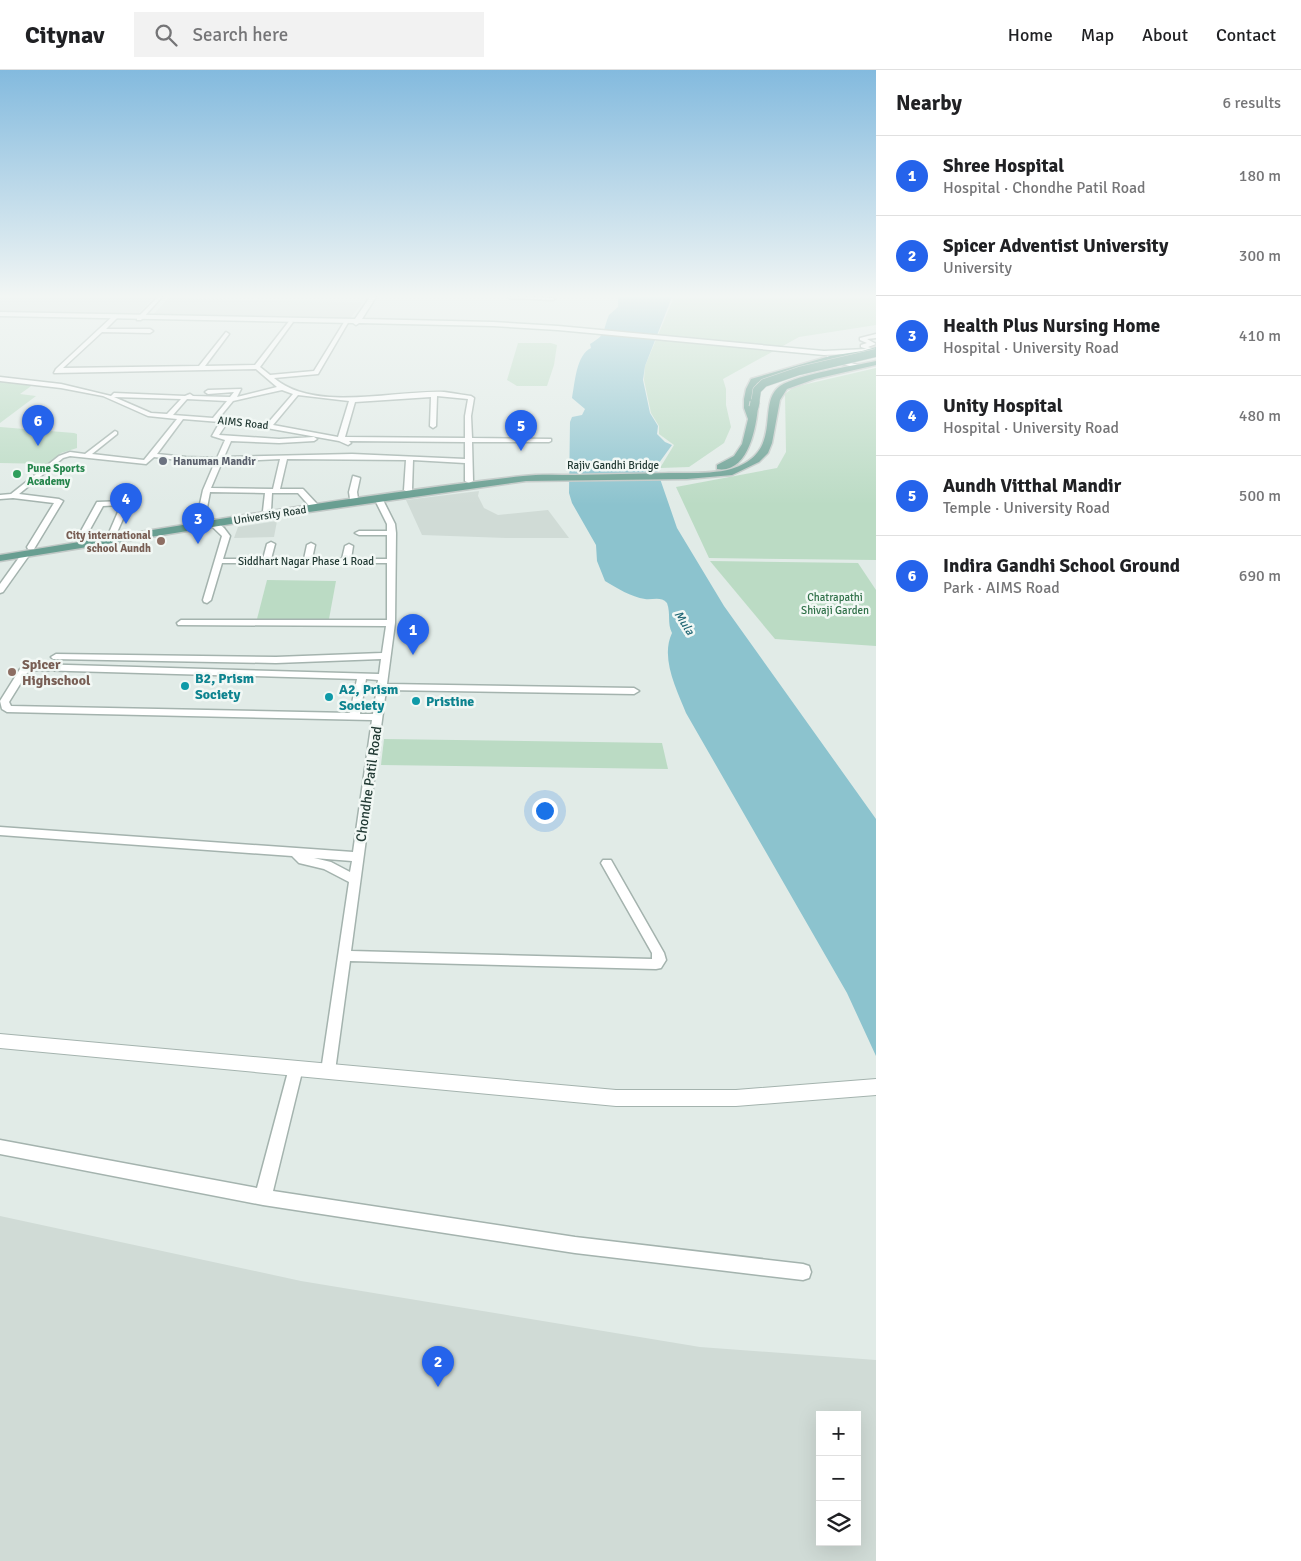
<!DOCTYPE html>
<meta charset="utf-8">
<style>
body{margin:0;font-family:Signika,sans-serif;background:#f2f2f2;color:#202124}
.controls{position:absolute;right:15px;bottom:15px;display:grid;overflow:hidden;border-radius:0px;box-shadow:0 5px 20px #0002}
.controls button{width:45px;height:45px;display:grid;place-items:center;padding:0;border:0;border-bottom:1px solid #e0e0e0;background:#fff;color:#202124;font:25px sans-serif}
.you{position:absolute;left:544px;top:740px;width:18px;height:18px;margin:-12px;border:4px solid #fff;border-radius:50%;background:#1a73e8;box-shadow:0 0 0 8px #1a73e833}
.badge{display:grid;place-items:center;width:32px;height:32px;border-radius:50%;background:#2563eb;color:#fff;font-size:16px;font-weight:700}
.pin{position:absolute;translate:-50% -41px;filter:drop-shadow(0 1px 2px #0008)}
.pin::after{content:'';position:absolute;top:26px;width:18px;height:15px;background:inherit;clip-path:polygon(0 0,100% 0,50% 100%)}
.list{margin:0;padding:0;list-style:none}
h2{display:flex;justify-content:space-between;align-items:center;height:65px;margin:0;padding:0 20px;font-size:21px}
h2 small{font-size:16px;font-weight:400;color:#757577}
.list li{display:grid;grid-template-columns:32px 1fr auto;gap:15px;align-items:center;box-sizing:border-box;height:80px;padding:0 20px;border-top:1px solid #e0e0e0}
.list b{display:block;font-size:19px;white-space:nowrap}
.list p{margin:0;font-size:16px;white-space:nowrap;color:#757577}
.list em{font-size:16px;font-style:normal;color:#757577}
.icon{flex:none;width:28px;height:28px;fill:none;stroke:currentColor;stroke-width:2;stroke-linecap:round;stroke-linejoin:round}
.map{position:relative;flex:none;width:876px;height:1491px;overflow:hidden}
header{display:flex;align-items:center;gap:30px;box-sizing:border-box;height:70px;padding:0 25px;background:#fff;border-bottom:1px solid #e0e0e0}
header strong{font-size:24px}
nav{display:flex;gap:28px;margin-inline-start:auto;font-size:18px}
.search{width:350px;height:45px;background:#f2f2f2;display:flex;align-items:center;gap:12px;box-sizing:border-box;padding:0 18px;border-radius:0px;color:#757577;font-size:19px}
main{display:flex}
aside{flex:1;background:#fff}
.map>svg:first-child{display:block}
.built{fill:#d0dbd6;fill-rule:evenodd}
.green{fill:#bbdbc4}
.water{fill:#8cc3ce}
.lines{fill:none;stroke-linecap:round;stroke-linejoin:round}
.minor-casing{stroke:#a4b3ae;stroke-width:3}
.tertiary-casing{stroke:#a4b3ae;stroke-width:2}
.secondary-casing{stroke:#a1b6af;stroke-width:3}
.primary-casing{stroke:#c1c8c6;stroke-width:3}
.minor{fill:#fff;fill-rule:evenodd}
.tertiary{fill:#fff;fill-rule:evenodd}
.secondary{fill:#fff;fill-rule:evenodd}
.primary{fill:#689e91;fill-rule:evenodd}
.primary-bridge-far1-casing{stroke:#c1c8c6;stroke-width:9;stroke-linecap:butt}
.primary-bridge-casing{stroke:#c1c8c6;stroke-width:11;stroke-linecap:butt}
.primary-bridge-far1{stroke:#689e91;stroke-width:8}
.primary-bridge{stroke:#689e91;stroke-width:9}
.worship-dot{fill:#6b7280;stroke:#f2f8f5;stroke-width:2}
.leisure-dot{fill:#2e9e5b;stroke:#f2f8f5;stroke-width:2}
.education-dot{fill:#8d6e63;stroke:#f2f8f5;stroke-width:2}
.culture-dot{fill:#0f9aa8;stroke:#f2f8f5;stroke-width:2}
.labels{text-anchor:middle;dominant-baseline:central;stroke-width:5;stroke-linejoin:round;paint-order:stroke}
.far-street-label{font-size:11px;fill:#233b35;stroke:#f2f8f5}
.far-worship-label{font-size:11px;font-weight:bold;fill:#5b616d;stroke:#f2f8f5;text-anchor:start}
.far-leisure-label{font-size:11px;font-weight:bold;fill:#27864d;stroke:#f2f8f5;text-anchor:start}
.far-education-label{font-size:11px;font-weight:bold;fill:#785e54;stroke:#f2f8f5;text-anchor:end}
.far-park-label{font-size:11px;fill:#2f7048;stroke:#f2f8f5}
.far-water-label{font-size:12px;font-style:italic;fill:#206674;stroke:#f2f8f5}
.education-label{font-size:14px;font-weight:bold;fill:#785e54;stroke:#f2f8f5;text-anchor:start}
.culture-label{font-size:14px;font-weight:bold;fill:#0d838f;stroke:#f2f8f5;text-anchor:start}
.street-label{font-size:14px;fill:#233b35;stroke:#f2f8f5}
</style>
<header>
<strong>Citynav</strong>
<div class="search"><svg class="icon" aria-label="search" viewBox="0 0 24 24"><circle cx="10" cy="10" r="6"/><path d="M15 15l6 6"/></svg>Search here</div>
<nav><a>Home</a><a>Map</a><a>About</a><a>Contact</a></nav>
</header>
<main>
<div class="map">
<svg width="876" height="1491" viewBox="0 0 876 1491">
<rect width="100%" height="100%" fill="#e1ebe7"/>
<!-- built -->
<g class="built">
<polygon points="0,227 122,227 153,228 136,246 0,243"/>
<polygon points="168,228 272,231 363,232 349,250 152,246"/>
<polygon points="479,421 478,426 484,438 498,445 548,440 569,468 506,468 422,465 406,430"/>
<polygon points="277,451 274,467 234,468 238,457"/>
<path d="M0 1146 301 1211 700 1277 876 1290V1491H0ZM820 1345H857V1472H820Z"/>
</g>
<!-- green -->
<g class="green">
<polygon points="674,227 876,227 876,255 799,267 723,309 726,319 726,335 731,357 724,373 689,397 660,398 674,375 659,364 659,356 651,343 644,310 645,296"/>
<polygon points="518,273 551,273 557,275 554,295 547,316 517,316 507,310"/>
<polygon points="876,298 876,490 709,488 676,417 777,398 786,382 785,324 794,317"/>
<polygon points="0,312 34,314 20,324 36,326 0,353"/>
<polygon points="0,357 74,363 77,364 77,378 61,383 49,394 0,393"/>
<polygon points="710,491 858,493 876,520 876,576 775,569"/>
<polygon points="267,510 336,511 329,549 257,549"/>
<polygon points="384,669 662,673 668,699 381,695"/>
</g>
<!-- water -->
<path class="water" d="M618 227H672L645 296 643 310 650 343 658 356 657 364 665 372 672 375 656 397 677 458 724 536 876 749V986L847 923 686 643C677 620 660 588 672 563 667 553 671 544 667 533 661 526 653 530 645 529 631 527 617 518 605 511L597 491 596 475 572 433 569 423 570 352 572 347 582 345 585 339 572 328C575 313 576 285 591 278L590 274C607 264 602 262 609 245L618 237Z"/>
<g class="lines">
<defs>
<g id="minor">
<polygon points="158,227 162,227 141,250 137,250 137,248"/>
<polygon points="508,227 553,228 555,229 553,230 510,228"/>
<path d="M113 246 118 247 106 259H150L153 261 150 263 102 262 63 298 199 296 226 262 229 264 205 296 255 295 290 250 293 252 260 297 270 305 314 301 346 249 349 251 318 304 274 308C315 343 395 320 444 322 453 323 462 325 471 326L474 328 471 346 472 368 551 369V371L549 372H472L473 411 469 413 465 411V393L413 390 412 420 408 422 404 420 406 390 287 389 280 419H303L318 435V439H312L298 423H272L271 441 267 443 263 441 265 423 210 422 206 443 224 458 230 466 223 489H263L267 474 271 472 275 474 271 489H304L307 475 311 473 315 475 312 489H342L345 476 349 474 353 476 351 489H387V465H359L355 463 359 461H387V454L374 428 381 426 395 454 396 463 395 553 387 614 634 618 639 621 634 624 386 620 351 881 652 889V883L601 793 603 790H611L664 883 666 890 661 898 656 899 350 891 335 1001 333 1006 328 1007 323 1006 321 1001 349 812 324 799 299 793 292 786 0 765V757L353 782 372 650 7 642 2 639 0 631 20 599 34 594 379 604 381 589 276 593 53 589 51 587 56 584 276 587 382 583 386 556 178 555 177 553 181 550H387V493H222L211 530 207 533 204 532 203 530 222 466 198 443 203 420 215 392 186 391 154 387 146 394 70 386 63 388 19 424 59 429 63 431 34 479H28L27 477 54 433 13 428 0 429V425L11 424 59 386 70 382 85 384 115 361 117 362V364L92 384 144 390 177 349 148 346 103 326 61 318 0 311V307L61 314 111 326 114 323 185 326 190 324 193 326 230 327 234 322 208 324 205 322 208 320 241 319 237 327 277 317 256 299 54 303 56 299ZM282 320 293 324 267 354 219 348 233 331ZM298 325 349 331 338 367 273 355ZM437 326 468 329 465 346V368L345 367 355 332 431 327 430 356 433 358 436 356ZM114 327 181 329 167 344 151 343ZM187 329 227 331 213 348 173 345ZM183 349 220 352 212 366 225 370 217 388 186 387 157 384ZM227 353 245 354 339 371 348 375 351 373 349 371 465 372V389L352 384 224 387 231 371 279 373 314 371 317 369 314 367 279 369 219 365ZM280 389 273 419 211 418 222 392ZM35 600 357 609 350 643 11 636 9 632 27 603ZM366 609 378 610 373 644H360ZM314 788 352 791 350 802 331 792Z"/>
<polygon points="876,264 876,268 867,269 876,274 868,277 873,279 873,281 861,277 861,275 867,273 860,270 860,268"/>
<polygon points="353,406 360,408 357,422 358,429 354,431 350,429 349,422"/>
<polygon points="126,431 130,433 115,467 108,465 121,435 103,436 83,472 77,472 76,470 97,432"/>
<polygon points="23,482 30,484 3,522 0,523 0,514"/>
<polygon points="296,992 301,993 303,998 273,1121 575,1167 803,1194 809,1196 811,1202 809,1208 803,1210 575,1183 263,1135 0,1084 0,1070 257,1118 289,998 291,993"/>
</g>
<polygon id="tertiary" points="0,964 616,1020 736,1020 876,1009 876,1025 736,1036 616,1036 0,978"/>
<g id="secondary">
<polygon points="370,227 376,227 362,249 493,252 558,256 824,281 866,279 870,281 866,283 824,285 558,260 493,256 359,253 356,255 353,253 0,246 0,242 355,249"/>
<polygon points="827,286 858,295 854,297 827,290"/>
</g>
<g id="primary">
<path d="M876 277V281L866 285 835 290 757 313 753 324 752 334 758 337C756 358 748 404 717 399V395L734 386 742 374 748 349 744 338V329L746 319 751 309 830 286 862 281Z"/>
<path d="M876 291V295L815 309 787 319 780 330 772 373 768 383 759 392 732 405 687 409 526 411 274 447 0 491V485C174 457 348 426 523 406 540 404 558 405 575 405 606 404 638 404 669 403 687 403 714 404 731 399 786 382 755 334 780 316 798 304 853 296 876 291Z"/>
</g>
</defs>
<!-- minor casing -->
<use href="#minor" class="minor-casing"/>
<!-- tertiary casing -->
<use href="#tertiary" class="tertiary-casing"/>
<!-- secondary casing -->
<use href="#secondary" class="secondary-casing"/>
<!-- primary casing -->
<use href="#primary" class="primary-casing"/>
<!-- minor -->
<use href="#minor" class="minor"/>
<!-- tertiary -->
<use href="#tertiary" class="tertiary"/>
<!-- secondary -->
<use href="#secondary" class="secondary"/>
<!-- primary -->
<use href="#primary" class="primary"/>
<defs>
<polyline id="primary-bridge-far1" points="755,334 757,320 764,313 799,301 876,283"/>
<polyline id="primary-bridge" points="754,337 755,332"/>
</defs>
<!-- primary-bridge-far1 casing -->
<use href="#primary-bridge-far1" class="primary-bridge-far1-casing"/>
<!-- primary-bridge casing -->
<use href="#primary-bridge" class="primary-bridge-casing"/>
<!-- primary-bridge-far1 -->
<use href="#primary-bridge-far1" class="primary-bridge-far1"/>
<!-- primary-bridge -->
<use href="#primary-bridge" class="primary-bridge"/>
</g>
<!-- sky -->
<linearGradient id="sky" x2="0" y2="1"><stop stop-color="#83bade"/><stop offset="0.52" stop-color="#f2f6f4"/><stop offset="1" stop-color="#f2f6f4" stop-opacity="0"/></linearGradient>
<rect width="876" height="435" fill="url(#sky)"/>
<!-- markers -->
<circle class="worship-dot" cx="163" cy="391" r="5"/>
<circle class="leisure-dot" cx="17" cy="404" r="5"/>
<g class="education-dot">
<circle cx="161" cy="471" r="5"/>
<circle cx="12" cy="602" r="5"/>
</g>
<g class="culture-dot">
<circle cx="185" cy="616" r="5"/>
<circle cx="329" cy="627" r="5"/>
<circle cx="416" cy="631" r="5"/>
</g>
<g class="labels">
<!-- far-street labels -->
<g class="far-street-label">
<text transform="translate(243 353) rotate(6)">AIMS Road</text>
<text x="613" y="395">Rajiv Gandhi Bridge</text>
<text transform="translate(270 445) rotate(-9)">University Road</text>
<text x="306" y="491">Siddhart Nagar Phase 1 Road</text>
</g>
<!-- far-worship labels -->
<g class="far-worship-label">
<text x="173" y="391">Hanuman Mandir</text>
</g>
<!-- far-leisure labels -->
<g class="far-leisure-label">
<text x="27" y="398">Pune Sports<tspan x="27" dy="13">Academy</tspan></text>
</g>
<!-- far-education labels -->
<g class="far-education-label">
<text x="151" y="465">City international<tspan x="151" dy="13">school Aundh</tspan></text>
</g>
<!-- far-park labels -->
<g class="far-park-label">
<text x="835" y="527">Chatrapathi<tspan x="835" dy="13">Shivaji Garden</tspan></text>
</g>
<!-- far-water labels -->
<g class="far-water-label">
<text transform="translate(684 553) rotate(57)">Mula</text>
</g>
<!-- education labels -->
<g class="education-label">
<text x="22" y="594">Spicer<tspan x="22" dy="16">Highschool</tspan></text>
</g>
<!-- culture labels -->
<g class="culture-label">
<text x="195" y="608">B2, Prism<tspan x="195" dy="16">Society</tspan></text>
<text x="339" y="619">A2, Prism<tspan x="339" dy="16">Society</tspan></text>
<text x="426" y="631">Pristine</text>
</g>
<!-- street labels -->
<g class="street-label">
<text transform="translate(369 714) rotate(-82)">Chondhe Patil Road</text>
</g>
</g>
</svg>
<div class="controls">
<button>+</button>
<button>−</button>
<button><svg class="icon" aria-label="layers" viewBox="0 0 24 24"><path d="M12 4l9 5-9 5-9-5zM3 14l9 5 9-5"/></svg></button>
</div>
<div class="you"></div>
<div class="pin badge" style="left:413px;top:585px">1</div>
<div class="pin badge" style="left:438px;top:1317px">2</div>
<div class="pin badge" style="left:198px;top:474px">3</div>
<div class="pin badge" style="left:126px;top:454px">4</div>
<div class="pin badge" style="left:521px;top:381px">5</div>
<div class="pin badge" style="left:38px;top:376px">6</div>
</div>
<aside>
<h2>Nearby<small>6 results</small></h2>
<ul class="list">
<li><span class="badge">1</span><div><b>Shree Hospital</b><p>Hospital · Chondhe Patil Road</p></div><em>180 m</em></li>
<li><span class="badge">2</span><div><b>Spicer Adventist University</b><p>University</p></div><em>300 m</em></li>
<li><span class="badge">3</span><div><b>Health Plus Nursing Home</b><p>Hospital · University Road</p></div><em>410 m</em></li>
<li><span class="badge">4</span><div><b>Unity Hospital</b><p>Hospital · University Road</p></div><em>480 m</em></li>
<li><span class="badge">5</span><div><b>Aundh Vitthal Mandir</b><p>Temple · University Road</p></div><em>500 m</em></li>
<li><span class="badge">6</span><div><b>Indira Gandhi School Ground</b><p>Park · AIMS Road</p></div><em>690 m</em></li>
</ul>
</aside>
</main>
